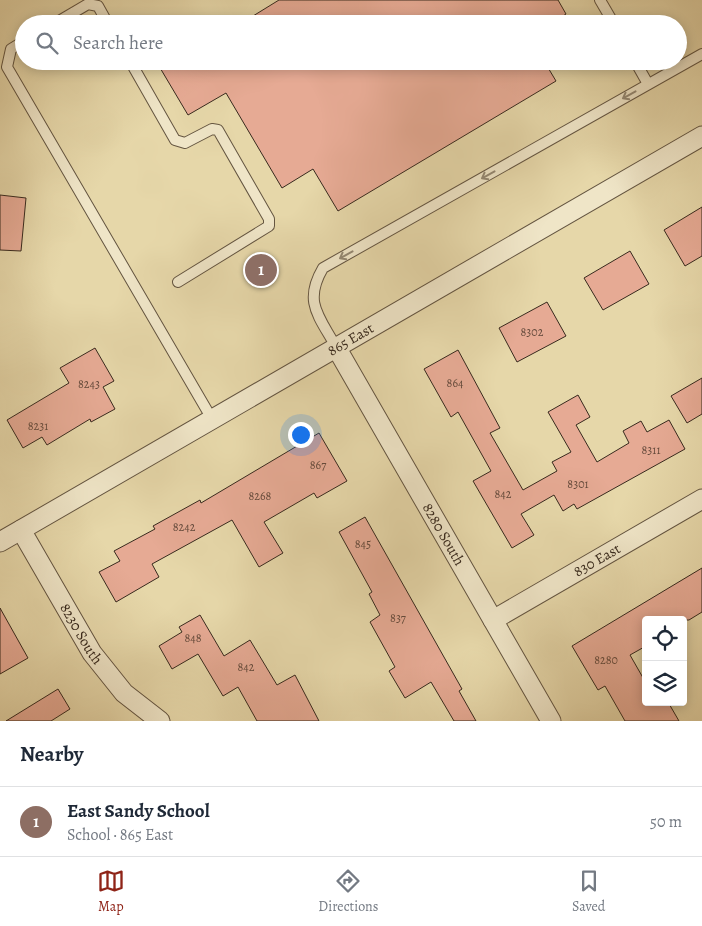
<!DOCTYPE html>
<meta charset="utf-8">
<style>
body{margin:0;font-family:Alegreya,serif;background:#f2f2f3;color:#1f2937}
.controls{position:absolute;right:15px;bottom:15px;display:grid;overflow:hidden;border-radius:5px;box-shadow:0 2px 12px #0003}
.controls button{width:45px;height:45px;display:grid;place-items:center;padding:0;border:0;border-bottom:1px solid #e0e1e3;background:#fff;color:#1f2937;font:25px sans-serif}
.you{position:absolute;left:300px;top:434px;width:18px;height:18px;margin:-12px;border:4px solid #fff;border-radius:50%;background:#1a73e8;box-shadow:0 0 0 8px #1a73e833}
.badge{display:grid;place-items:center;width:32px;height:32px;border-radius:50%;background:#8f2418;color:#fff;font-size:16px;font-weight:700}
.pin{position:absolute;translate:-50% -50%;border:2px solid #fff;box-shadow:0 1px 5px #0006}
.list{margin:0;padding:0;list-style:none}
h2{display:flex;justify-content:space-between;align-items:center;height:65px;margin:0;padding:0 20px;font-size:21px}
h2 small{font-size:16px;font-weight:400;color:#747a83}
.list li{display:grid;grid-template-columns:32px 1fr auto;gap:15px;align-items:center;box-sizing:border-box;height:70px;padding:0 20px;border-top:1px solid #e0e1e3}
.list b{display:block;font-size:19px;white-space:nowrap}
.list p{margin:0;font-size:16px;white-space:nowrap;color:#747a83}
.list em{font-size:16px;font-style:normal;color:#747a83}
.icon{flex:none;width:28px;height:28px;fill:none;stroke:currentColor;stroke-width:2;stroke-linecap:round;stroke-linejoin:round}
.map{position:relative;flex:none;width:702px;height:721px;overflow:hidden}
.search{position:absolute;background:#fff;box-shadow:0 2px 12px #0003;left:15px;right:15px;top:15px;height:55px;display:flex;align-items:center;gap:12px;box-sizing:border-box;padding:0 18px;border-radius:28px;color:#747a83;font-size:19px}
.sheet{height:135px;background:#fff}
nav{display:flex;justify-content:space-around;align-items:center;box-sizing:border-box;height:70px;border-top:1px solid #e0e1e3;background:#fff;font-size:14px;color:#747a83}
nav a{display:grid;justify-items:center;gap:2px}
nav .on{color:#8f2418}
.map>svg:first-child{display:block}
.building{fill:#e6aa94;stroke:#382a1e}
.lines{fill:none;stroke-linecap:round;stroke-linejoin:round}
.lane-casing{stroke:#645541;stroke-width:12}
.street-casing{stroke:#645541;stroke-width:21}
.lane{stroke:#efe5c7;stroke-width:10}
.street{stroke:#efe5c7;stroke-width:19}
.oneway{stroke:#948872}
.labels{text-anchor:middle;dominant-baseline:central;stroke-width:5;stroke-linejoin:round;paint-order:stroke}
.number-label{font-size:12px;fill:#644a3c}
.street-label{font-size:15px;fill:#382a1e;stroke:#efe5c7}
</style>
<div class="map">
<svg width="702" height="721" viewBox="0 0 702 721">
<rect width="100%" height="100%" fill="#e6d7a9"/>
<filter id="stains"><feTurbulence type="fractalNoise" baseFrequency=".004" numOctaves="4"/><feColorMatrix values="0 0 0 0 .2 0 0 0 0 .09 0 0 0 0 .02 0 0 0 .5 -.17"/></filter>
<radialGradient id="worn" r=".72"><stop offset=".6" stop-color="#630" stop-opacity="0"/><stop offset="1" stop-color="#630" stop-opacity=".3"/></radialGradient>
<!-- building -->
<g class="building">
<polygon points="279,0 558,0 566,14 551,24 240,24"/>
<polygon points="156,61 544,61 556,81 338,211 313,169 282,188 226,93 188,115"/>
<polygon points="0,195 26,198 21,251 0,250"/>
<polygon points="702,207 702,256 685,266 664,230"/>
<polygon points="630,251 649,284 603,310 584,278"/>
<polygon points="547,302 566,336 517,362 499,328"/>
<polygon points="95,348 114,381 103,387 115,409 91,422 90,419 47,445 42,437 23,448 7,420 69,383 60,368"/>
<polygon points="458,350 500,428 490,433 523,490 557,471 552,462 571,452 548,412 578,395 590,417 576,425 597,462 629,443 623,431 641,421 647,432 669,420 685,449 577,509 574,504 563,511 554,495 521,514 534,535 512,548 473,481 491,471 458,412 451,417 424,369"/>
<polygon points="702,378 702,414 687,423 671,396"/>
<polygon points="319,433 347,481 317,498 314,493 264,522 283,553 259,567 232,520 152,564 159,577 116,602 99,572 120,561 114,551 155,529 153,526 200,500 201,503"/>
<polygon points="365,517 462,689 459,691 476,721 454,721 431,682 405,698 389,671 395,667 370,622 380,615 369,594 372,592 339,532"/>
<polygon points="702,568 702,612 689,620 646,620 646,646 630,655 646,683 646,702 668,702 679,721 625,721 605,686 598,690 572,646"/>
<polygon points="0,608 28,658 0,674"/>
<polygon points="200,615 224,656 250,640 277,685 295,675 319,721 257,721 238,687 223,696 198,654 172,669 159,646 182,632 179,627"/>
<polygon points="58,689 70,709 51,721 6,721"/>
</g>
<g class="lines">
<defs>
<g id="lane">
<polyline points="600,0 614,24"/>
<polyline points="54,24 88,4 98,6 108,24"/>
<polyline points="24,41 11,49 7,67 212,419"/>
<polyline points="130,61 175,140 185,143 212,129 218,130 269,219 269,226 178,282"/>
<polyline points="635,61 648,84"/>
<path d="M336 347C319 316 303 302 323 268L702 54"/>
</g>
<g id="street">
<path id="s1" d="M336 347 551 721"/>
<path id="s2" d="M21 530 92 653 124 693 160 721"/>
<path id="s3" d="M0 542 702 136"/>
<path id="s4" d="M493 620 702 499"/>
</g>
</defs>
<!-- lane casing -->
<use href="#lane" class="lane-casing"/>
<!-- street casing -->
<use href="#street" class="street-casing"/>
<!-- lane -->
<use href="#lane" class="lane"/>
<!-- street -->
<use href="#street" class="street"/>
</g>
<!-- one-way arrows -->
<defs><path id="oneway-shaft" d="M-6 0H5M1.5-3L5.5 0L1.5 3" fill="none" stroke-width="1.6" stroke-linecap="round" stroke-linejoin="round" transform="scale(1.25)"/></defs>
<g class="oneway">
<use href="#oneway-shaft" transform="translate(629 95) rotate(151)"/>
<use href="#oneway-shaft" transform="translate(488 175) rotate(151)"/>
<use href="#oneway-shaft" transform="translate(346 255) rotate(151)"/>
</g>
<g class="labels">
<!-- number labels -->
<g class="number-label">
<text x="532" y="332">8302</text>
<text x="455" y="383">864</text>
<text x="89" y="384">8243</text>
<text x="38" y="426">8231</text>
<text x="651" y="450">8311</text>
<text x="318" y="465">867</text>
<text x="578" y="484">8301</text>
<text x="503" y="494">842</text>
<text x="260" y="496">8268</text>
<text x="184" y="527">8242</text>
<text x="363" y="544">845</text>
<text x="398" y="618">837</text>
<text x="193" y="638">848</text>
<text x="606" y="660">8280</text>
<text x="246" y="667">842</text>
</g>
<!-- street labels -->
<g class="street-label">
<text stroke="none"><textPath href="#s3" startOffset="405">865 East</textPath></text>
<text stroke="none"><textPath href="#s1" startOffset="216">8280 South</textPath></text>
<text stroke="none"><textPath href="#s4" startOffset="120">830 East</textPath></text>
<text stroke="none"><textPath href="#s2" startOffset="120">8230 South</textPath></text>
</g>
</g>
<rect width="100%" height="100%" filter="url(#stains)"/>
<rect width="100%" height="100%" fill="url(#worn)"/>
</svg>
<div class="controls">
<button><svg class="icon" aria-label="locate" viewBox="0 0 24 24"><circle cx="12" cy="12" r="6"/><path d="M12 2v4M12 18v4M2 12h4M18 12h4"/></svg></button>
<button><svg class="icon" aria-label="layers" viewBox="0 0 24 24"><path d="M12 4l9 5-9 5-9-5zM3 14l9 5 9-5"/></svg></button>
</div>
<div class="you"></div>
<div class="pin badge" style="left:261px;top:270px;background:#8d6e63">1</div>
<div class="search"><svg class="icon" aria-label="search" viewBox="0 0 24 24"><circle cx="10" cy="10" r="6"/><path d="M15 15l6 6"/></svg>Search here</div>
</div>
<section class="sheet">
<h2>Nearby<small></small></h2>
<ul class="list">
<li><span class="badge" style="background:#8d6e63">1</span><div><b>East Sandy School</b><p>School · 865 East</p></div><em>50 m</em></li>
</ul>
</section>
<nav>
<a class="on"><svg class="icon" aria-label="map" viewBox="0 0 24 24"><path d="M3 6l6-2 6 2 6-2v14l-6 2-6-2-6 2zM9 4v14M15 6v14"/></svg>Map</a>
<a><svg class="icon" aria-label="directions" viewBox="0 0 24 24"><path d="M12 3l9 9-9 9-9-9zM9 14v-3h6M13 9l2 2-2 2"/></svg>Directions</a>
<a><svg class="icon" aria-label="saved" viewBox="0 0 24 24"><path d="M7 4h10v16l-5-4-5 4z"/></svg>Saved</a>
</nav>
